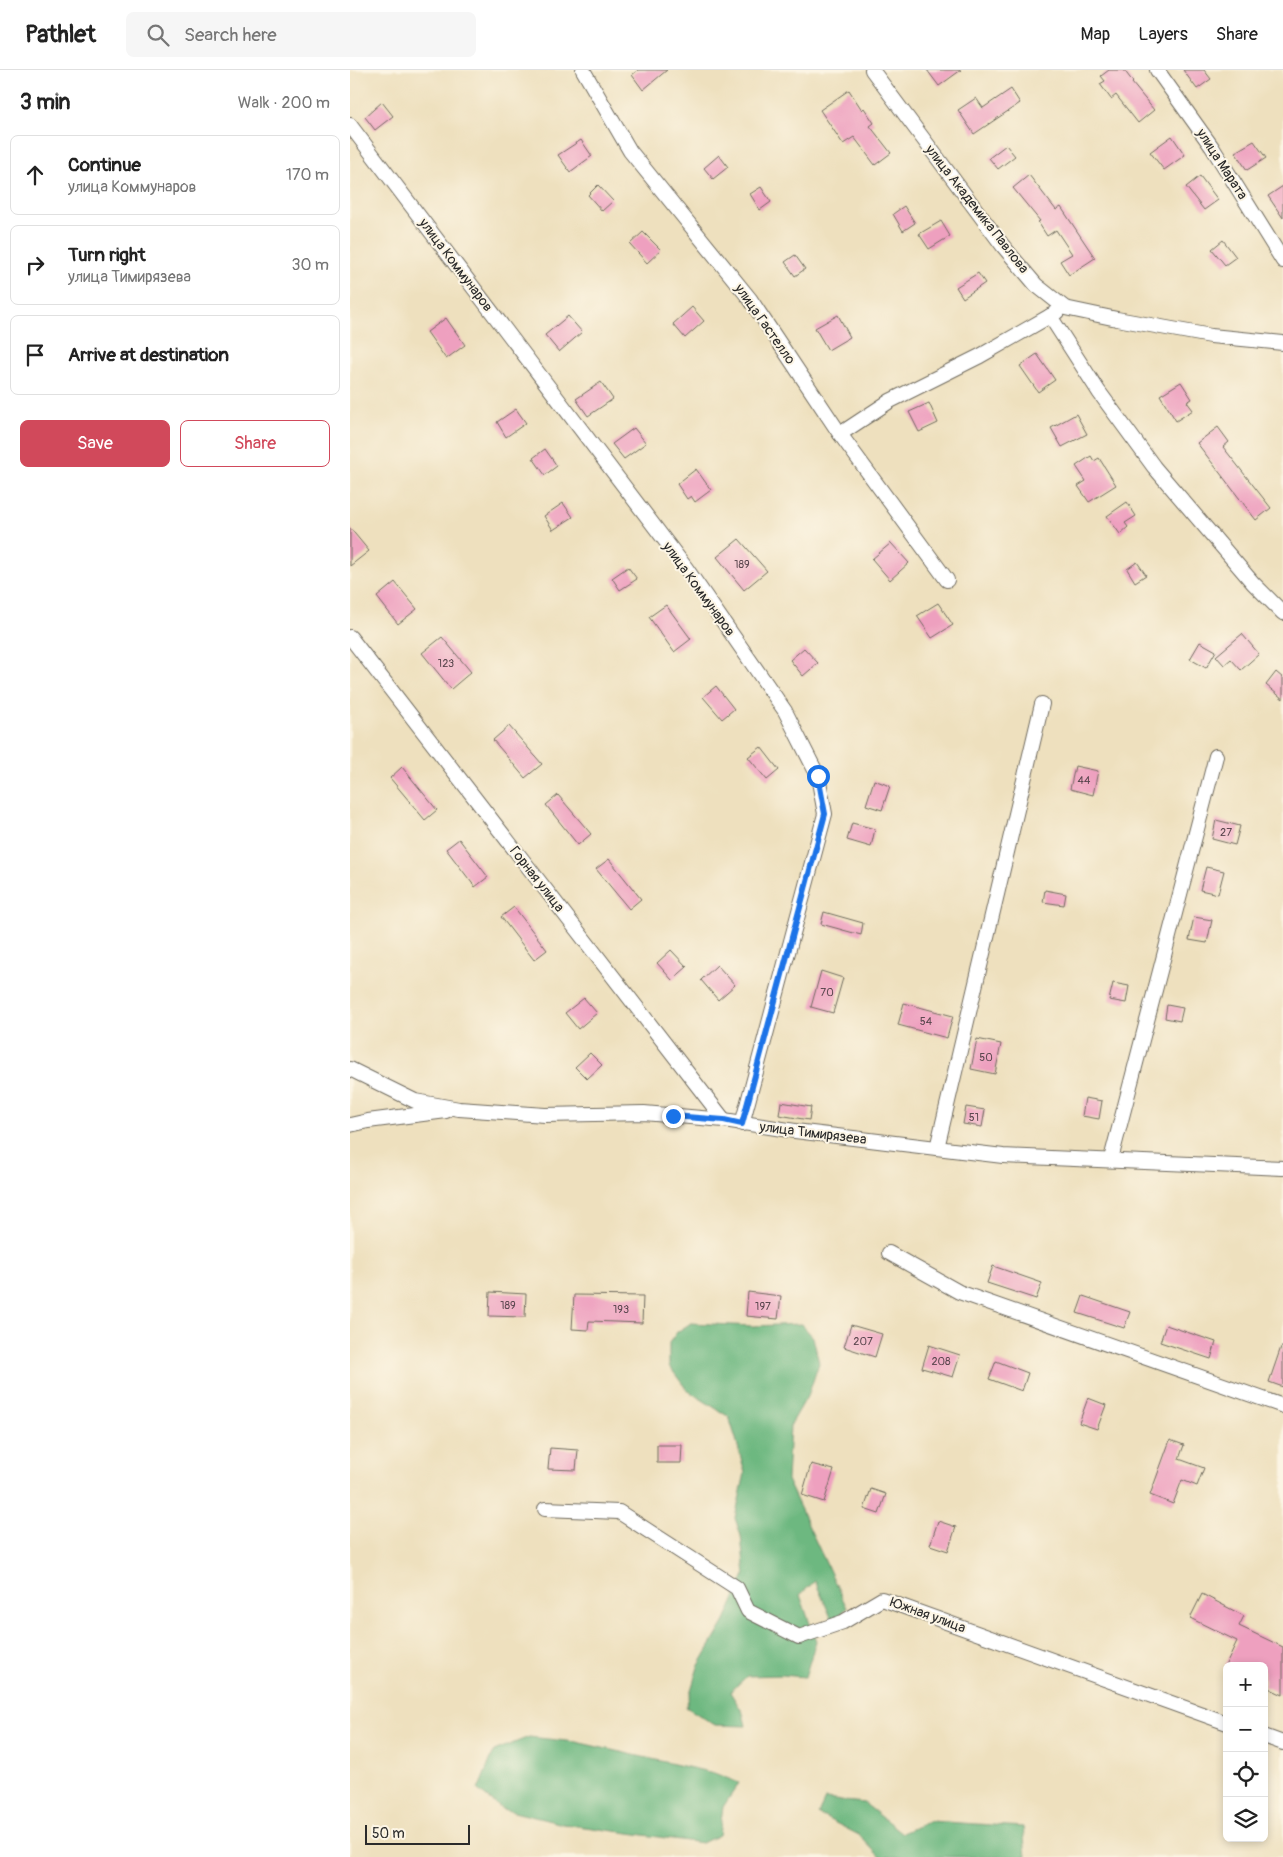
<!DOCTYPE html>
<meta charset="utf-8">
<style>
body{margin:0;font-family:Pangolin,sans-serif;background:#f6f6f6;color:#222}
.controls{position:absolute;right:15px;bottom:15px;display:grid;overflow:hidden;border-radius:8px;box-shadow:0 2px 8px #0003}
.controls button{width:45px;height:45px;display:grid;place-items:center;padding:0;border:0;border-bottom:1px solid #e0e0e0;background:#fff;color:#222;font:25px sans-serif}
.scale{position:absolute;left:15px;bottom:12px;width:105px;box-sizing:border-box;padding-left:5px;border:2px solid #2b2b2b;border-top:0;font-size:14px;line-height:18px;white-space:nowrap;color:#2b2b2b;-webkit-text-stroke:4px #fcf5e5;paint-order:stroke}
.stop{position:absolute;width:15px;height:15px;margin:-11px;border:4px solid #1a73e8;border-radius:50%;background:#fff}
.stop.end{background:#1a73e8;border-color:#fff;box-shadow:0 1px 5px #0008}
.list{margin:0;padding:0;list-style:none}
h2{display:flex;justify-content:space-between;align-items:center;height:65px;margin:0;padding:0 20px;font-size:21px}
h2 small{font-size:16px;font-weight:400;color:#767676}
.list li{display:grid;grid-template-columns:32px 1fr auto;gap:15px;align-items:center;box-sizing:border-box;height:80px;margin:0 10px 10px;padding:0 10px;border:1px solid #e0e0e0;border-radius:8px}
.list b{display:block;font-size:19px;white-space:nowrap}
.list p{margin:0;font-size:16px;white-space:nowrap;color:#767676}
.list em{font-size:16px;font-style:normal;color:#767676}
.actions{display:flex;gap:10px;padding:15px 20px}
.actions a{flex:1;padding:11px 0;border:1px solid #d1495b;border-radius:8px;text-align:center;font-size:18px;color:#d1495b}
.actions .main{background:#d1495b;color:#fff}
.icon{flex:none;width:28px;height:28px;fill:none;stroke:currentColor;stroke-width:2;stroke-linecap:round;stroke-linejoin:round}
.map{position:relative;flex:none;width:933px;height:1787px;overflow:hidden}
header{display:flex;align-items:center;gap:30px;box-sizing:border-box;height:70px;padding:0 25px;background:#fff;border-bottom:1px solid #e0e0e0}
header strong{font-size:24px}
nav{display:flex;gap:28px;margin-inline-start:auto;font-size:18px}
.search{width:350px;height:45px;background:#f6f6f6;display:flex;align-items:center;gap:12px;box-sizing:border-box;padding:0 18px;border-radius:8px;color:#767676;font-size:19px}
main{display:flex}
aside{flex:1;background:#fff}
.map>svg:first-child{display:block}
.forest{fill:#6db880;stroke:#4c7256}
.building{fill:#eea0bf}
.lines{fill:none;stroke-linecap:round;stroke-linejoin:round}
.minor-casing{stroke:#6f6a5e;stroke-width:16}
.minor{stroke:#fff;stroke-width:14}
.route{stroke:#1a73e8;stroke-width:6}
.labels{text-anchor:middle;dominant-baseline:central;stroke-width:4;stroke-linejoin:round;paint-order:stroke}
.number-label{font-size:11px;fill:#5c4850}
.street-label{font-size:14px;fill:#2b2b2b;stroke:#fcf5e5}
</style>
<header>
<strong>Pathlet</strong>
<div class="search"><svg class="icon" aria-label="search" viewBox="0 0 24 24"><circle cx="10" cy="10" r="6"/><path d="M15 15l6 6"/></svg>Search here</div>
<nav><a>Map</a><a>Layers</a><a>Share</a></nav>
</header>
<main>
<aside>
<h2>3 min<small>Walk · 200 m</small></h2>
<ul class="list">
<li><svg class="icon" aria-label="ahead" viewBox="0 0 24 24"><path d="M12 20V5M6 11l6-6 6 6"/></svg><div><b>Continue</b><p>улица Коммунаров</p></div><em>170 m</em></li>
<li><svg class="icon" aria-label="right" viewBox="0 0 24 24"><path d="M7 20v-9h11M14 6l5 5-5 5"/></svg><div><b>Turn right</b><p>улица Тимирязева</p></div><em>30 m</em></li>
<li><svg class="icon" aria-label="arrive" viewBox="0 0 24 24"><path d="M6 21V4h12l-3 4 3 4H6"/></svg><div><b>Arrive at destination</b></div></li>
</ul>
<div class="actions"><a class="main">Save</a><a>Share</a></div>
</aside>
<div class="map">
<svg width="933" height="1787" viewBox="0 0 933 1787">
<rect width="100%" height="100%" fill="#fcf5e5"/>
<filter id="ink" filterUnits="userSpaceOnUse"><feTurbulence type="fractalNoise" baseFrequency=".02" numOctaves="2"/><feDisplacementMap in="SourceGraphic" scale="10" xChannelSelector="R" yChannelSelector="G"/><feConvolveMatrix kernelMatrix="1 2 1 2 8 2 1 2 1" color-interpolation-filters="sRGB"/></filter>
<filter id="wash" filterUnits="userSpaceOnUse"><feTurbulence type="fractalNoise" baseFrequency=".0096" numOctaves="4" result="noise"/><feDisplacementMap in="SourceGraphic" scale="20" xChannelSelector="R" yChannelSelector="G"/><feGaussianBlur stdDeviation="1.12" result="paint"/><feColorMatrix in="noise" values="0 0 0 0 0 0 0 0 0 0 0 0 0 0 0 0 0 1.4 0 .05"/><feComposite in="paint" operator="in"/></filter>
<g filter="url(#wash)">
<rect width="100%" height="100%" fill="#eee0be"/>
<!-- forest -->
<g class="forest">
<polygon points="341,1253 403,1256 451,1254 463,1267 469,1293 459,1323 440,1356 437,1410 497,1538 483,1552 465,1511 450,1525 466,1571 455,1607 432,1605 397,1606 380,1622 393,1643 396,1656 365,1655 336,1637 348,1597 375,1551 395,1505 391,1466 385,1448 395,1403 386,1369 379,1347 337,1320 319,1296 319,1273 327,1262"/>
<polygon points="179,1667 226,1672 364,1703 389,1713 373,1737 369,1765 352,1773 213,1754 152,1739 128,1720 144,1681"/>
<polygon points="475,1729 514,1733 552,1763 580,1751 673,1757 676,1787 530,1787 509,1765 468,1744"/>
</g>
<g id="blocks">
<!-- building -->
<g class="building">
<polygon points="288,0 317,0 293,20 282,5"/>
<polygon points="577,0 611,0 589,16"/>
<polygon points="759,0 774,0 783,12 782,13 804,40 788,53 766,25 761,29 750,14 755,11 751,6"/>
<polygon points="833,0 854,0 861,9 847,19"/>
<polygon points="661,19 670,33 624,64 608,40 626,28 633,38"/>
<polygon points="499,20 512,40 514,38 524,53 520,56 541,83 525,95 504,67 493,74 470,40"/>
<polygon points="32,32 43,46 25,60 15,47"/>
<polygon points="822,66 835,85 814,100 800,82"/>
<polygon points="231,70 242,86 220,102 208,85"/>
<polygon points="904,71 916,88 897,100 885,82"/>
<polygon points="656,75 665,86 648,99 639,88"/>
<polygon points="369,85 378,97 363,109 354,98"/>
<polygon points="679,105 706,140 711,137 745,188 719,205 710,191 722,184 706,160 697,166 688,152 690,151 663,118"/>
<polygon points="850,106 868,130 854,140 836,117"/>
<polygon points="248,115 263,131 252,141 238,125"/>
<polygon points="933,116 933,148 918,126"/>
<polygon points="411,117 421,132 410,140 400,124"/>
<polygon points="554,136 565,153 553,161 543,144"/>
<polygon points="591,151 600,166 579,179 569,164"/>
<polygon points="293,162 311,180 297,193 280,174"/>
<polygon points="873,170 886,187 875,195 862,179"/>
<polygon points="445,185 455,199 445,206 435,192"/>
<polygon points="628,203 635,213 613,228 606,217"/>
<polygon points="342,237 354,251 335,268 323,254"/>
<polygon points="488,245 500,267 478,280 465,258"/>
<polygon points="218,246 232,262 209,282 195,265"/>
<polygon points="96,248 115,275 96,289 77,262"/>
<polygon points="687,284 705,310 688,322 670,296"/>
<polygon points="251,312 263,329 238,346 226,329"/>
<polygon points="831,312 842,329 837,332 843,340 826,351 810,325"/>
<polygon points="579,333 588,353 569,362 559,342"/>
<polygon points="166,339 176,353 156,367 147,352"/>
<polygon points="726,344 737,364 712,377 701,358"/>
<polygon points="868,357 879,372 873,377 921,438 906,450 847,373"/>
<polygon points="284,358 296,373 274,389 262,374"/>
<polygon points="195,379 207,396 195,405 183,388"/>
<polygon points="741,386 744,391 749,388 766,415 739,432 728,416 736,411 726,396"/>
<polygon points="346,399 361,420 345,432 341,426 337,429 327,414"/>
<polygon points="777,432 786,446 775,453 778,457 770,464 757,446"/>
<polygon points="213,433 223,447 203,460 194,446"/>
<polygon points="0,458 19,481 0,496"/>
<polygon points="389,469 417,501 394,520 367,487"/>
<polygon points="541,473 559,493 540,510 522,489"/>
<polygon points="787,492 796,505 785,512 777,499"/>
<polygon points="278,497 287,509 270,520 262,508"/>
<polygon points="45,512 67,539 48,554 27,527"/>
<polygon points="588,533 603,555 582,568 567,546"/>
<polygon points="316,535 341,569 324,582 299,547"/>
<polygon points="892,564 909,584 891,600 881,589 874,595 866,586"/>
<polygon points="92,567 121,602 101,619 72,583"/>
<polygon points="850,572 866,581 856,598 840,589"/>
<polygon points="454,578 468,593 453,606 440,590"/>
<polygon points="926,602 933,608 933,629 916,615"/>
<polygon points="366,616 384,639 372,649 353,627"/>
<polygon points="159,656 192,694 175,708 143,670"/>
<polygon points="411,677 429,700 417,710 398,687"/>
<polygon points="725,696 748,701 743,725 720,719"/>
<polygon points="52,697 87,740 75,750 40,708"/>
<polygon points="524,710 540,716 532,740 516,735"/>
<polygon points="208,725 241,764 228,775 196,735"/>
<polygon points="866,750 890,756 885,775 862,769"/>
<polygon points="502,753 525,759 521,777 497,770"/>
<polygon points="109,769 138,807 125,817 96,779"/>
<polygon points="259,789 291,829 279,839 246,799"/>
<polygon points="856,797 874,801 868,824 850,820"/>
<polygon points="695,820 716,824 714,835 693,832"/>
<polygon points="164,837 197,880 184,890 151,847"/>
<polygon points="474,842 513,853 511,865 471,854"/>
<polygon points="844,847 862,850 857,873 839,870"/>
<polygon points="321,880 337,897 322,910 307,893"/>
<polygon points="367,895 385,915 368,930 351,910"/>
<polygon points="471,901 493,908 483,943 461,937"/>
<polygon points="763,913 779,916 776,933 759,930"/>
<polygon points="234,928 247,943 228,959 215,943"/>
<polygon points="554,933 603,946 597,968 548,955"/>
<polygon points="817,935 833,938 830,951 815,948"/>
<polygon points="627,969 651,974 645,1004 621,999"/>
<polygon points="240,983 252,995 237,1009 225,997"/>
<polygon points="735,1028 752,1031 749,1049 732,1046"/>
<polygon points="431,1032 461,1037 459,1050 429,1045"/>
<polygon points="616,1037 635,1040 632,1057 613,1054"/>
<polygon points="643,1196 692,1213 686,1229 637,1213"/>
<polygon points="140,1222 176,1224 175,1247 139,1246"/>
<polygon points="398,1222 431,1226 428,1249 396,1246"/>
<polygon points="224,1225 293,1226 292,1253 239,1251 238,1260 222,1259"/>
<polygon points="733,1226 780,1242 774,1258 727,1243"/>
<polygon points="501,1255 532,1264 525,1287 494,1277"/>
<polygon points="816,1255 866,1272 861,1289 810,1272"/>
<polygon points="579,1275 610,1285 603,1307 572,1298"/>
<polygon points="931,1277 933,1277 933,1317 919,1312"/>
<polygon points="646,1291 678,1303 672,1321 639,1309"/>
<polygon points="738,1328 756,1335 747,1359 729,1353"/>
<polygon points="820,1370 834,1375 829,1389 854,1398 847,1416 832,1410 823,1434 800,1425"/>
<polygon points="307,1375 332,1375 331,1393 307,1393"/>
<polygon points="200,1378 228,1380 226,1400 198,1399"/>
<polygon points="461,1394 484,1400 474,1432 452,1425"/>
<polygon points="521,1419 536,1424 529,1444 514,1439"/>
<polygon points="588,1451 606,1457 598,1481 580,1475"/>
<polygon points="852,1524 894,1546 889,1556 933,1577 933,1625 914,1616 914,1596 875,1596 887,1571 840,1548"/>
</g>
</g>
</g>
<g filter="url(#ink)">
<use href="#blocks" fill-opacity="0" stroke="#6f6a5e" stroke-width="1"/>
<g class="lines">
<defs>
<g id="minor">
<polyline points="233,0 280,81 400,229 490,364 597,510"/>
<polyline points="522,0 653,176 686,215 715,238 767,249 861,266 933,273"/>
<polyline points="807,0 862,77 933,191"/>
<polyline points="0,55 336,498 435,641 468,706 475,744 392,1054"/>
<polyline points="700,246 749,322 804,397 903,513 933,543"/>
<polyline points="490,364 540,331 630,286 707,242"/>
<polyline points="0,567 374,1050"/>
<polyline points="0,999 65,1031 109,1039 195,1045 294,1043 374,1050 445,1061 653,1086 933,1098"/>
<polyline points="0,1055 18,1051 96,1041"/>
<polyline points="587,1078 692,634"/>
<polyline points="761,1089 866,686"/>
<polyline points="539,1183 609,1222 933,1336"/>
<polyline points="195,1439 269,1442 387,1518 398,1541 449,1567 493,1552 532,1529 877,1653"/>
<polyline points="914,1666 933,1673"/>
</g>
</defs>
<!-- minor casing -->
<use href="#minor" class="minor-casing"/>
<!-- minor -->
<use href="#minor" class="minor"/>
</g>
</g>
<g class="lines" filter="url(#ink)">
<!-- route -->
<polyline class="route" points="323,1046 374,1050 392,1054 475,744 468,706"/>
</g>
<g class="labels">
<!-- number labels -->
<g class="number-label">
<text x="392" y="494">189</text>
<text x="96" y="593">123</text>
<text x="734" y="710">44</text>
<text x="876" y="762">27</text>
<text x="477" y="922">70</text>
<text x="576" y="951">54</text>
<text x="636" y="987">50</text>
<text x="624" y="1047">51</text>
<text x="158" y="1235">189</text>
<text x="413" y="1236">197</text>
<text x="271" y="1239">193</text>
<text x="513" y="1271">207</text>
<text x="591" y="1291">208</text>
</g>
<!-- street labels -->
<g class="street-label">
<text transform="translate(872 94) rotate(57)">улица Марата</text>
<text transform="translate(627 139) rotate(52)">улица Академика Павлова</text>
<text transform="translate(106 195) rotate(53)">улица Коммунаров</text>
<text transform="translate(415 254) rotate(55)">улица Гастелло</text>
<text transform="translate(349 519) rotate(54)">улица Коммунаров</text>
<text transform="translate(187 809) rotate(52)">Горная улица</text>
<text transform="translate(463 1063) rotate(7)">улица Тимирязева</text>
<text transform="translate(578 1545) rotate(20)">Южная улица</text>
</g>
</g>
</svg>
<div class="controls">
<button>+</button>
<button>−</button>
<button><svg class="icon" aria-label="locate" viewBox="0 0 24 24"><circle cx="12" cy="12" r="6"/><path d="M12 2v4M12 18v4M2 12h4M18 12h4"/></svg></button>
<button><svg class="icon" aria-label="layers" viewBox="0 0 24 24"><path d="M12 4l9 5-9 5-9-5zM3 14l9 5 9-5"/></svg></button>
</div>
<div class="scale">50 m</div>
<div class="stop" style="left:468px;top:706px"></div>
<div class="stop end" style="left:323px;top:1046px"></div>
</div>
</main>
